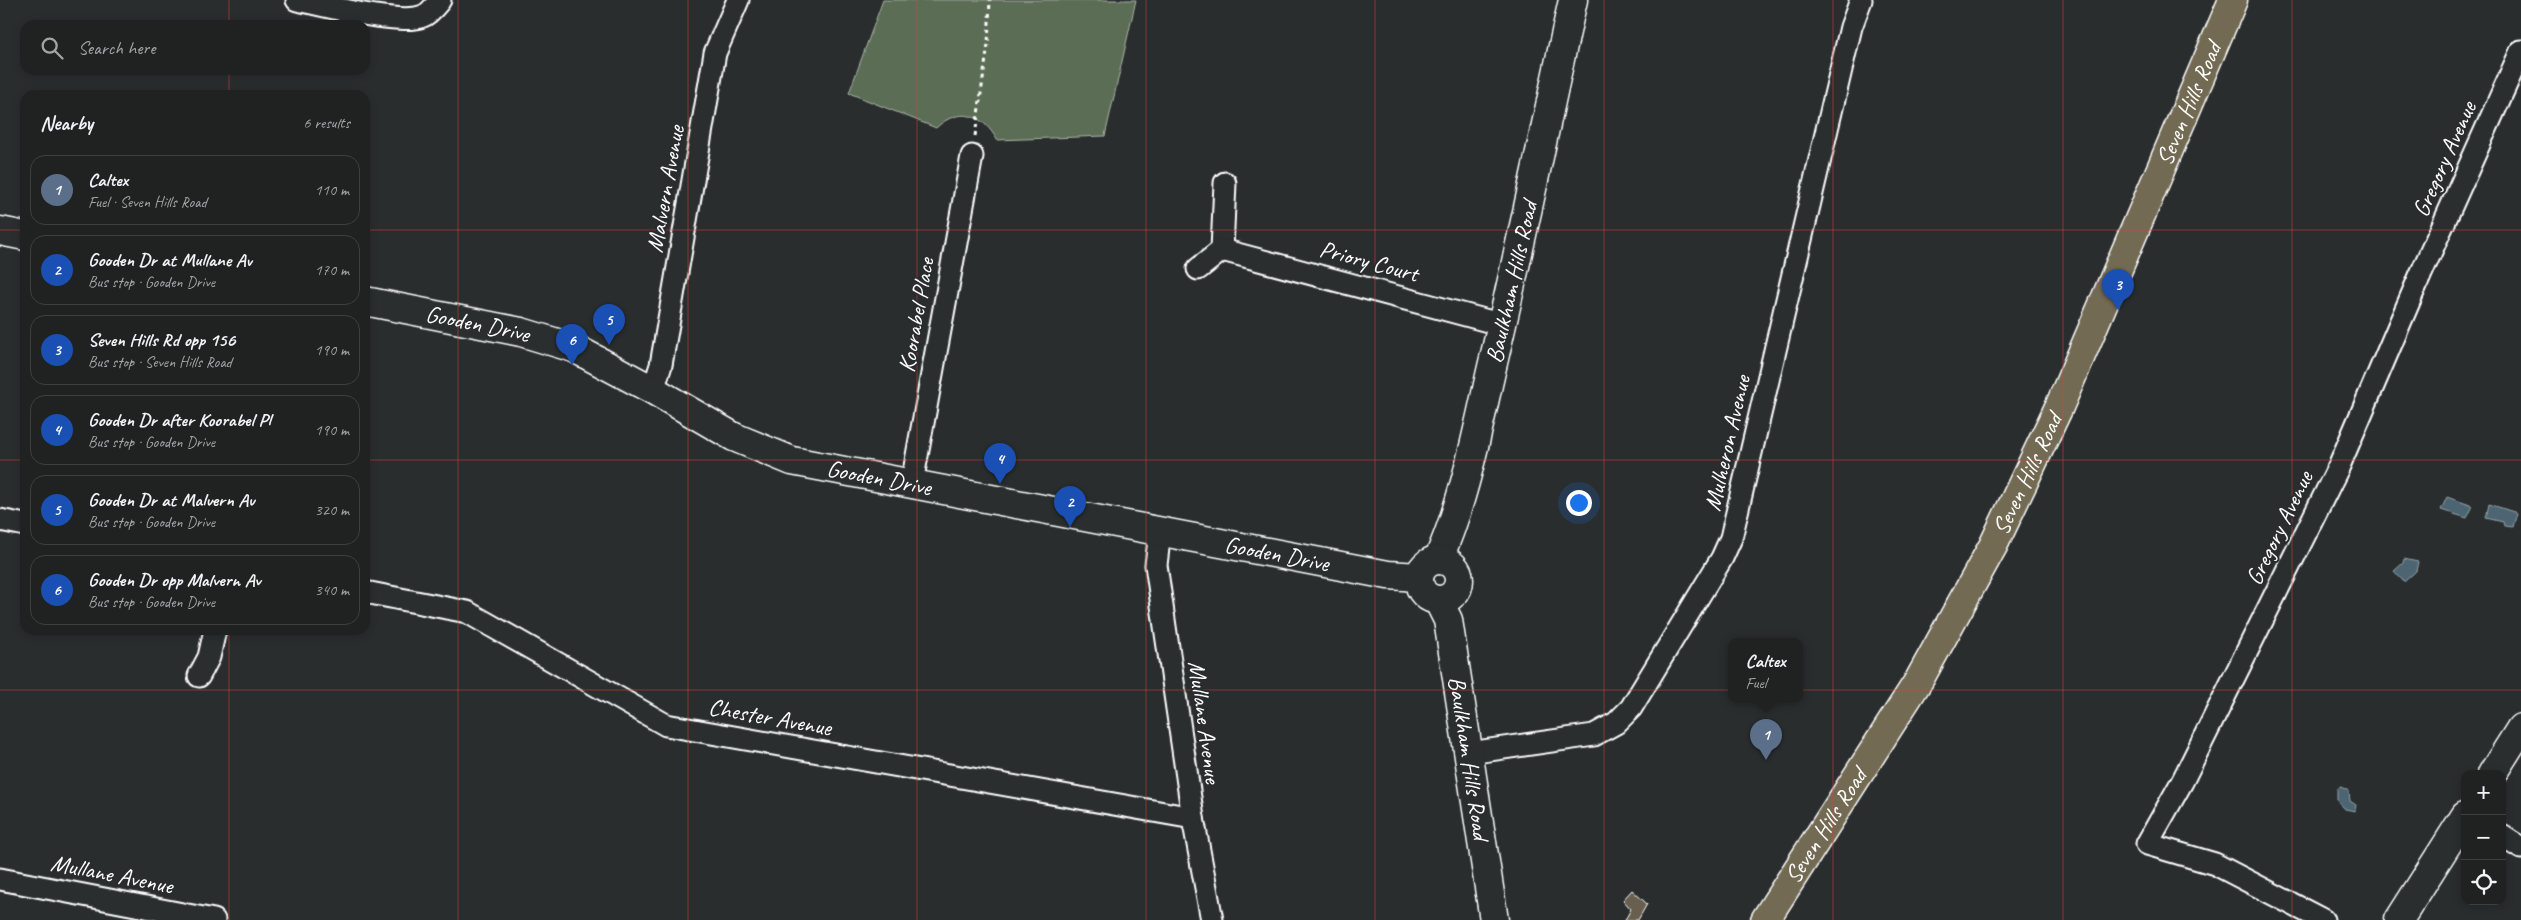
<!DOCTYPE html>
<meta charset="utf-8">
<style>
body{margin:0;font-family:Caveat,sans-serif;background:#2d2f2f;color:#f1f3f6}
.controls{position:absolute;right:15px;bottom:15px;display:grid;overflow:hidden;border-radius:10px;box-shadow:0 2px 8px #0003}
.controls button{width:45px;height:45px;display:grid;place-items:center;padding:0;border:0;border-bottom:1px solid #3d3f40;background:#202222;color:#f1f3f6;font:25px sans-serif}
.you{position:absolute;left:1578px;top:502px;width:18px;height:18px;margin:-12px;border:4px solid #fff;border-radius:50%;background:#1a73e8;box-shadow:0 0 0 8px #1a73e833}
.badge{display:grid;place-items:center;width:32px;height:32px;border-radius:50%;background:#2563eb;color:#fff;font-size:16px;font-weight:700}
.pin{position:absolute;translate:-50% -41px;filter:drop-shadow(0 1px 2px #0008)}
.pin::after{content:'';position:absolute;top:26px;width:18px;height:15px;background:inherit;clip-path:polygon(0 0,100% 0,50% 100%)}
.popup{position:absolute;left:1728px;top:638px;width:75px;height:65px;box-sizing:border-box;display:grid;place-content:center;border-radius:10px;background:#202222;filter:drop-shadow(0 1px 4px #0005);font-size:16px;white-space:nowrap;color:#a2a4a5}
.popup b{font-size:19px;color:#f1f3f6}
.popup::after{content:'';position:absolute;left:50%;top:100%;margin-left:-10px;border:10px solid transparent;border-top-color:#202222}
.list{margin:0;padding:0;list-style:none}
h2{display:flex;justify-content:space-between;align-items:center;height:65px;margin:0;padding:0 20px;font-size:21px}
h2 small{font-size:16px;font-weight:400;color:#a2a4a5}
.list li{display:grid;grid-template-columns:32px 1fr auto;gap:15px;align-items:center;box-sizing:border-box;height:70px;margin:0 10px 10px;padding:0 10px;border:1px solid #3d3f40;border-radius:15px}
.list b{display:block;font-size:19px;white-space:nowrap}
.list p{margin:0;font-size:16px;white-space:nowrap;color:#a2a4a5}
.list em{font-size:16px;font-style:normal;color:#a2a4a5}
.icon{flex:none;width:28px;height:28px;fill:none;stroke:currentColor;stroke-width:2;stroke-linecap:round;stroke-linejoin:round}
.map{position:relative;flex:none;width:2521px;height:920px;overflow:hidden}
.search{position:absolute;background:#202222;box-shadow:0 2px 8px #0003;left:20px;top:20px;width:350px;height:55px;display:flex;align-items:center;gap:12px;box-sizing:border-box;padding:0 18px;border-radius:15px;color:#a2a4a5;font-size:19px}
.panel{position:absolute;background:#202222;box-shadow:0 2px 8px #0003;left:20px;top:90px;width:350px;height:545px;border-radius:15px}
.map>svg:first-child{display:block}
.green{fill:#5b6d56;stroke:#adb6aa}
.water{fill:#4d6572;stroke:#94a3aa}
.building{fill:#695e50;stroke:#fff}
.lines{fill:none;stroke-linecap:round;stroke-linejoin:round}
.street-casing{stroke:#fff;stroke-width:25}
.secondary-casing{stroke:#fff;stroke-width:31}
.primary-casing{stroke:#fff;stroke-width:31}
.path{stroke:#fff;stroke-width:3;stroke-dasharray:4 4;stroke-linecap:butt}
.street{stroke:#2a2d2e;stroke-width:21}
.secondary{stroke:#2a2d2e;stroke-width:28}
.primary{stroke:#736b52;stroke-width:28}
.grid{fill:none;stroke:#da3e3e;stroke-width:1;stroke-opacity:0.55}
.labels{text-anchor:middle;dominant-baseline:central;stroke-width:4;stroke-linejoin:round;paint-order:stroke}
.street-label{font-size:24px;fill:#fff;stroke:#2a2d2e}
</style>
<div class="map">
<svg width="2521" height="920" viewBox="0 0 2521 920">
<rect width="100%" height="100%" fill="#2a2d2e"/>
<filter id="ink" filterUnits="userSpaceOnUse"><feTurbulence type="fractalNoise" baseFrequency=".02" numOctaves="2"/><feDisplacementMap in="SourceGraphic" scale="10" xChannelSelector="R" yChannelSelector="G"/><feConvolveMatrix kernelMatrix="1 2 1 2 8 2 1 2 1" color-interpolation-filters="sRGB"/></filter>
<g filter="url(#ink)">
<!-- green -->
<path class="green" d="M883 0H1136L1105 136 997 140C983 114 959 106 936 128L849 93Z"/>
<!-- water -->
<g class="water">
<polygon points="2447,497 2473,506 2467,518 2441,510"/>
<polygon points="2489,504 2517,513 2513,527 2504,526 2503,522 2486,518"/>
<polygon points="2404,559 2418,562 2416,571 2404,582 2394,571 2403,563"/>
<polygon points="2341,787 2349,791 2350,801 2356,805 2355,811 2345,809 2337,800 2337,789"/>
</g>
<!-- building -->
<polygon class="building" points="1632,890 1647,904 1638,920 1625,920 1631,909 1623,900"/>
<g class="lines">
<defs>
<g id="street">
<path d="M297 0C324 5 400 26 423 16 429 14 436 5 440 0"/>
<polyline points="1222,250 1225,183"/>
<polyline points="1198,269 1222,250 1503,325"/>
<polyline points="653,390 661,365 715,53 738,0"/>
<polyline points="912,483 972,156"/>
<polyline points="0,520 25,525"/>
<polyline points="1160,531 1156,565 1193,818 1212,920"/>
<polyline points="365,592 467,612 666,725 1193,818"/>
<polyline points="199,676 209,657 215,630"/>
<polyline points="1469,753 1594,735 1616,723 1631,708 1722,558 1731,538 1851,27 1861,0"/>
<polyline points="2502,836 2521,848"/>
<polyline points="0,879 214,920"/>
<polyline points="2323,920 2215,864 2147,844 2183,780 2339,466 2420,276 2521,51"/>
</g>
<g id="secondary">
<polyline points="0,231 25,236"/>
<path id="s1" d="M365 301 521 332 574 348 653 390 734 437 792 461 1388 575 1419 577"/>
<path id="s2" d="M1438 560C1465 499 1477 432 1492 367 1521 245 1546 122 1573 0"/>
<circle cx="1439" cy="580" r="20"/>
<path id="s3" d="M1438 600 1448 620 1494 920"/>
<polyline points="2492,774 2521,728"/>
<polyline points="2399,920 2465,816"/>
</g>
<g id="primary">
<path id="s4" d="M1765 920 1919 680 1993 546 2059 407 2233 0"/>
</g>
</defs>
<!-- street casing -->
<use href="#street" class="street-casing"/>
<!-- secondary casing -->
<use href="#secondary" class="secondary-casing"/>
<!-- primary casing -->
<use href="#primary" class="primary-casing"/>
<!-- path -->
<polyline class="path" points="975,136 988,44 990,0"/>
<!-- street -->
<use href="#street" class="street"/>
<!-- secondary -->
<use href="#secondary" class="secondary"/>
<!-- primary -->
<use href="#primary" class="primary"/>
</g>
</g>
<!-- grid -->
<path class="grid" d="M229 0V25M458 0V920M688 0V920M917 0V920M1146 0V920M1375 0V920M1604 0V920M1833 0V920M2063 0V920M2292 0V920M229 70V95M0 230H25M365 230H2521M0 460H25M365 460H2521M229 630V920M0 690H2521"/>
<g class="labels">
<!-- street labels -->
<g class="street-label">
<text stroke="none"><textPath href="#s4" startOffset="922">Seven Hills Road</textPath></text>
<text transform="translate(2444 159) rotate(-66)">Gregory Avenue</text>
<text transform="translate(665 189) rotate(-80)">Malvern Avenue</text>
<text transform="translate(1369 261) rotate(15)">Priory Court</text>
<text stroke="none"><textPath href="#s2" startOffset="288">Baulkham Hills Road</textPath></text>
<text transform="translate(916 315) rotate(-80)">Koorabel Place</text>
<text stroke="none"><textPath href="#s1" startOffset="115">Gooden Drive</textPath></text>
<text transform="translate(1727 443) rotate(-77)">Mulheron Avenue</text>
<text stroke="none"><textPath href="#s4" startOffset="518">Seven Hills Road</textPath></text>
<text stroke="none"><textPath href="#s1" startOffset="549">Gooden Drive</textPath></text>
<text transform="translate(2279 528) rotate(-64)">Gregory Avenue</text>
<text stroke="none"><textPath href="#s1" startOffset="954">Gooden Drive</textPath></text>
<text transform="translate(770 717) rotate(10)">Chester Avenue</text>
<text transform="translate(1205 722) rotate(82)">Mullane Avenue</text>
<text stroke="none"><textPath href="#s3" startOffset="162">Baulkham Hills Road</textPath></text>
<text stroke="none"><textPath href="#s4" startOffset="112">Seven Hills Road</textPath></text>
<text transform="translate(112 874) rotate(11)">Mullane Avenue</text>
</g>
</g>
</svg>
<div class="controls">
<button>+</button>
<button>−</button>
<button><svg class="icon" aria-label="locate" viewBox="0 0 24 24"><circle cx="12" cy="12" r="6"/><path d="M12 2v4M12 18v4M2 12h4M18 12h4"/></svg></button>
</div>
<div class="you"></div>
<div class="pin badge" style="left:1766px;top:760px;background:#5c6f8a">1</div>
<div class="popup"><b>Caltex</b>Fuel</div>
<div class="pin badge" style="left:1070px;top:527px;background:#1a4fb4">2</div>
<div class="pin badge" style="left:2118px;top:310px;background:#1a4fb4">3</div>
<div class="pin badge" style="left:1000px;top:484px;background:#1a4fb4">4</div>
<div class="pin badge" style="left:609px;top:345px;background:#1a4fb4">5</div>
<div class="pin badge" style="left:572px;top:365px;background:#1a4fb4">6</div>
<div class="search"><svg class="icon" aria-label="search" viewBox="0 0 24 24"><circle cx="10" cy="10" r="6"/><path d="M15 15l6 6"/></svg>Search here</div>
<section class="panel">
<h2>Nearby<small>6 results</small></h2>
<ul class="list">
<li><span class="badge" style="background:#5c6f8a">1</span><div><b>Caltex</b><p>Fuel · Seven Hills Road</p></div><em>110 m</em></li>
<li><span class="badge" style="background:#1a4fb4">2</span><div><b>Gooden Dr at Mullane Av</b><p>Bus stop · Gooden Drive</p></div><em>170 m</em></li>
<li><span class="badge" style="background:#1a4fb4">3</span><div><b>Seven Hills Rd opp 156</b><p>Bus stop · Seven Hills Road</p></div><em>190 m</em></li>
<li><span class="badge" style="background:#1a4fb4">4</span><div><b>Gooden Dr after Koorabel Pl</b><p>Bus stop · Gooden Drive</p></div><em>190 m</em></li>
<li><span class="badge" style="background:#1a4fb4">5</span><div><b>Gooden Dr at Malvern Av</b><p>Bus stop · Gooden Drive</p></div><em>320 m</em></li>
<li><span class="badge" style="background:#1a4fb4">6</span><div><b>Gooden Dr opp Malvern Av</b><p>Bus stop · Gooden Drive</p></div><em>340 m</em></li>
</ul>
</section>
</div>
